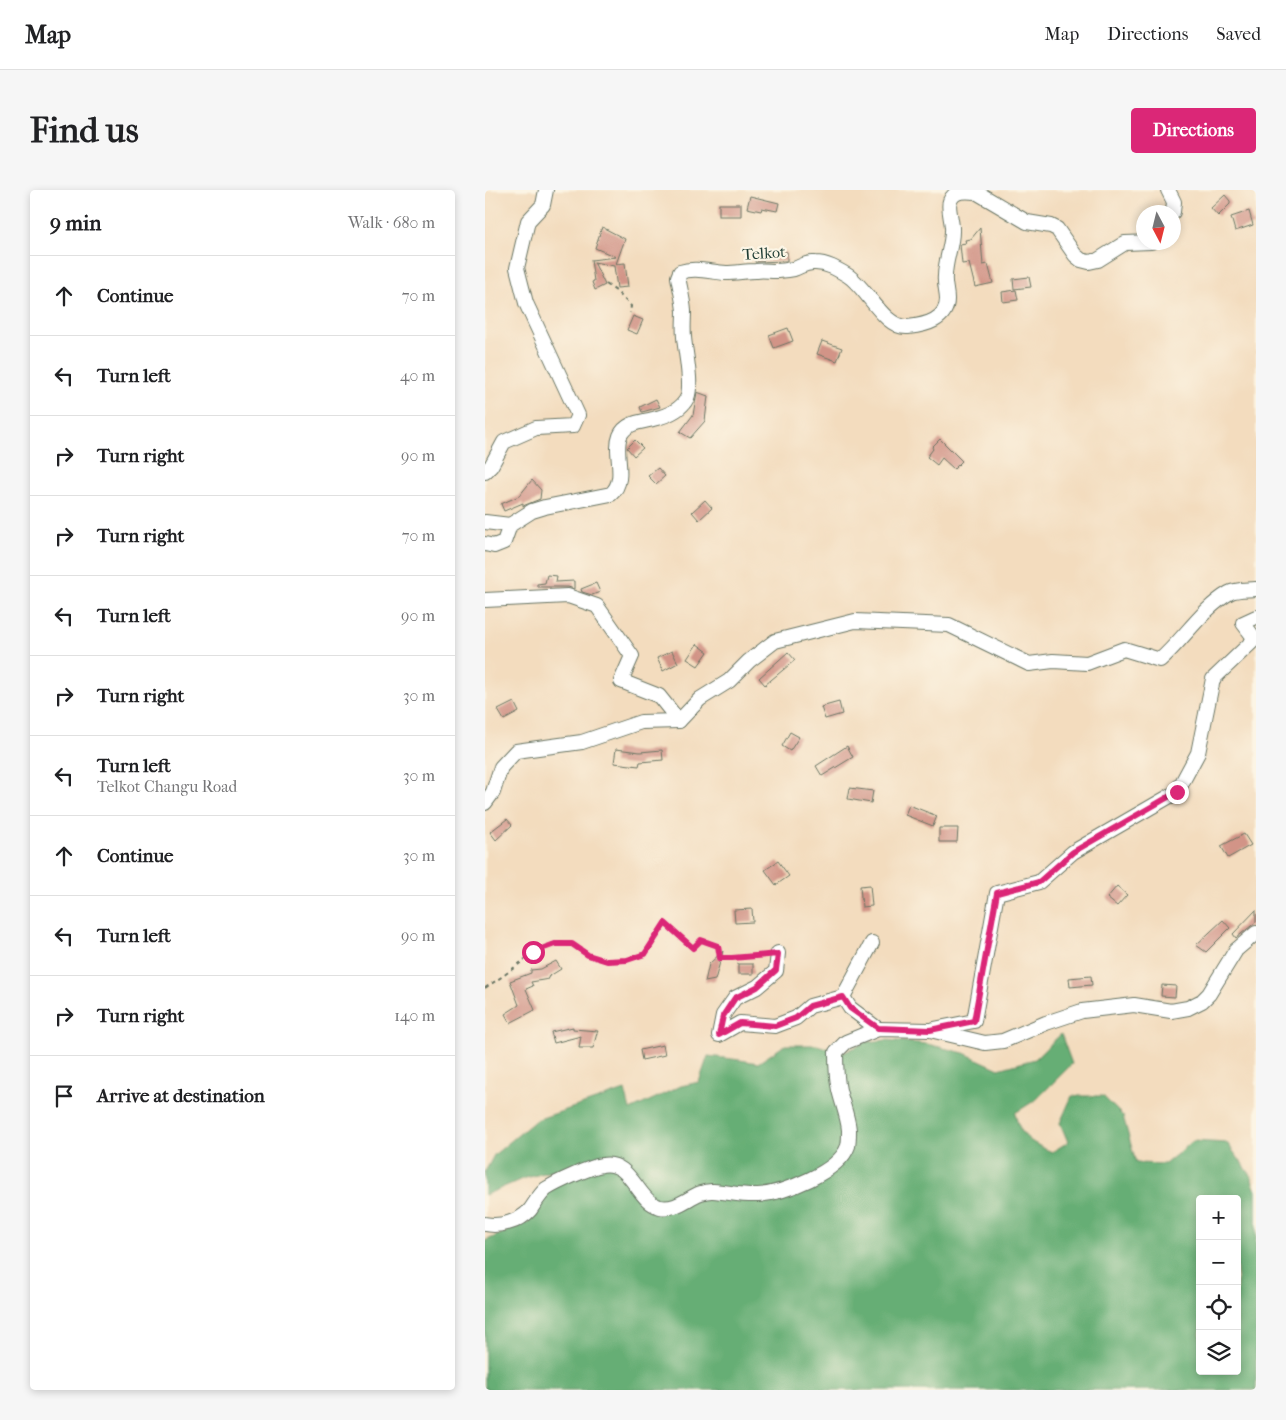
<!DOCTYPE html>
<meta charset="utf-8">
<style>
body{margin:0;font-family:"IM FELL French Canon",serif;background:#f6f6f6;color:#202124}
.controls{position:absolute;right:15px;bottom:15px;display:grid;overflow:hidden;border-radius:5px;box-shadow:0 2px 8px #0003}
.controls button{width:45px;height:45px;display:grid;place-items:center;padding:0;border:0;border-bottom:1px solid #e0e0e0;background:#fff;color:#202124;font:25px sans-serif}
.compass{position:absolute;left:651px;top:15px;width:45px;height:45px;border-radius:50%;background:#fff;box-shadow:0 2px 8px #0003;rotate:173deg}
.stop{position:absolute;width:15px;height:15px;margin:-11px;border:4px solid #db2777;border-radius:50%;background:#fff}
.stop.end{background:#db2777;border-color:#fff;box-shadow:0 1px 5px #0008}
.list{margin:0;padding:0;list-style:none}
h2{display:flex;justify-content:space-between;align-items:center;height:65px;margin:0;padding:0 20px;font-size:21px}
h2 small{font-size:16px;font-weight:400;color:#757577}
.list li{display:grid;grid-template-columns:32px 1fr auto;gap:15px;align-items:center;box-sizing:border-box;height:80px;padding:0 20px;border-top:1px solid #e0e0e0}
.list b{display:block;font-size:19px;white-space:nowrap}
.list p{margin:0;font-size:16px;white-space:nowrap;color:#757577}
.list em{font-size:16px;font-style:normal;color:#757577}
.icon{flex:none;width:28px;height:28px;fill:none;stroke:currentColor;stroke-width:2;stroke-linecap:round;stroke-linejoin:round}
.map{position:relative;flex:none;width:771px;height:1200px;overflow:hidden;border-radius:5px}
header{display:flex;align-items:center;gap:30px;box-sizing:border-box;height:70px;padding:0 25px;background:#fff;border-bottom:1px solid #e0e0e0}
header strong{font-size:24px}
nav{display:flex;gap:28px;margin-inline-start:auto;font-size:18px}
.intro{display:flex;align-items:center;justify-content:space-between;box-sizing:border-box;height:120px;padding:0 30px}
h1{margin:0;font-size:35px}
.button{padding:12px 22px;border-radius:5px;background:#db2777;color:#fff;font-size:18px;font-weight:700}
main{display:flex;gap:30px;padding:0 30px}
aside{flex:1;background:#fff;border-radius:5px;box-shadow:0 2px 8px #0003}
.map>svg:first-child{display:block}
.forest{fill:#66ae75;stroke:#427654;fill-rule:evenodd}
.building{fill:#d29487}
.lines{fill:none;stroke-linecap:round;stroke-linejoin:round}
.minor-casing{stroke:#697564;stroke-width:16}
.path{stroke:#697564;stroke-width:2;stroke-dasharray:4 4;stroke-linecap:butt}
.minor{stroke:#fff;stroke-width:14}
.route{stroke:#db2777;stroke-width:6}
.labels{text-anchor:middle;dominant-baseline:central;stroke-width:4.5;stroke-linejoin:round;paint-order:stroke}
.street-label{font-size:16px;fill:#1f3d34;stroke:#fcf5e5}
</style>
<header>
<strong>Map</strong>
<nav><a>Map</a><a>Directions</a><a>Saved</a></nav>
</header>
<div class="intro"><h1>Find us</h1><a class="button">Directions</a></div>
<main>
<aside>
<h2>9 min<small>Walk · 680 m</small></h2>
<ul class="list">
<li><svg class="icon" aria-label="ahead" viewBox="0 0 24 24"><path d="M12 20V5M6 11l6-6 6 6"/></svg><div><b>Continue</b></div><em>70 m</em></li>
<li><svg class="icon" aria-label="left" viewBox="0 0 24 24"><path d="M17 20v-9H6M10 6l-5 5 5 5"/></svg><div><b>Turn left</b></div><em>40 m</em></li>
<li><svg class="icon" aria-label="right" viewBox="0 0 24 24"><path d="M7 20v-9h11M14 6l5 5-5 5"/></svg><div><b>Turn right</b></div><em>90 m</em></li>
<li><svg class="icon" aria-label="right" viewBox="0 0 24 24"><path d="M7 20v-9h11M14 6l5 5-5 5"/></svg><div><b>Turn right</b></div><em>70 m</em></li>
<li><svg class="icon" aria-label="left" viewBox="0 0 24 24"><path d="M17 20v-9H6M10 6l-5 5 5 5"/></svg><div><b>Turn left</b></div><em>90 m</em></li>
<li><svg class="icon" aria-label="right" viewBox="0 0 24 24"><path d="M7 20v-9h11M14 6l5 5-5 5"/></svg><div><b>Turn right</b></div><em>30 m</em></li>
<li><svg class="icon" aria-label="left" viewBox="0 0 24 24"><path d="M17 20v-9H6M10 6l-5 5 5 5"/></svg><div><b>Turn left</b><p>Telkot Changu Road</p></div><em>30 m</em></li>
<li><svg class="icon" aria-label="ahead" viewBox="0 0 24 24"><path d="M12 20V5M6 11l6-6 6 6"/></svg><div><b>Continue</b></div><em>30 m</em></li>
<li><svg class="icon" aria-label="left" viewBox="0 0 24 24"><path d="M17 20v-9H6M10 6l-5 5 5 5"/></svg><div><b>Turn left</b></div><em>90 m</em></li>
<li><svg class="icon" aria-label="right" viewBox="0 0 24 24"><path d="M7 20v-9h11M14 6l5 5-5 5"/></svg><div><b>Turn right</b></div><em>140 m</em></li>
<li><svg class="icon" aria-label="arrive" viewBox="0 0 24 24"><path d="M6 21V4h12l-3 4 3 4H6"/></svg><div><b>Arrive at destination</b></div></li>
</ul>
</aside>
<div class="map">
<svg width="771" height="1200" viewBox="0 0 771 1200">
<rect width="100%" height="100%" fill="#fcf5e5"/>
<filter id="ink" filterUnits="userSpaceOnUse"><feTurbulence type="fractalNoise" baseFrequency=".02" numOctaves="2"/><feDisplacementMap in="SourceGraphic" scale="10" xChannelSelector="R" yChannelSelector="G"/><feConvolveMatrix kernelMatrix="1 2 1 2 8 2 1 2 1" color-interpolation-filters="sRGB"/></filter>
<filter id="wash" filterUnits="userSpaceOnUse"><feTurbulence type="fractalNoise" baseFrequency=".0096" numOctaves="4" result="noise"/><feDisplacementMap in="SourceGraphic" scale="20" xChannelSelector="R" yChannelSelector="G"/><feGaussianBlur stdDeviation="1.12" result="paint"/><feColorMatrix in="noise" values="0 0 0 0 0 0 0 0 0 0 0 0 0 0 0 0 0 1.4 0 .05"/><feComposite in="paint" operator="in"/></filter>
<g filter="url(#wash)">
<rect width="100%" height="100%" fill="#f3dcbe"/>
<!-- forest -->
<path class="forest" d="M576 844 587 874 552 909 530 923C535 947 545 952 567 962L583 952 575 933 587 906H618L638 926 651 973 680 974 708 951 742 953 765 984 771 1001V1200H0V1051L43 1032 78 978 37 989 0 1005V982L9 965 51 930 140 900 145 920 196 896 214 892 223 866 255 870 273 873 300 855H332L358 863 381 852 402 850 442 854 479 863 514 879 550 869ZM715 1009H752V1181H715Z"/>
<g id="blocks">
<!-- building -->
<g class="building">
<polygon points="740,5 745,11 745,14 733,26 726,18"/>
<polygon points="265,6 294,13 292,21 277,18 276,21 262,18"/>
<rect x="234" y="14" width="22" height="12"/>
<polygon points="764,21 768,35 750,41 746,27"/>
<polygon points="117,37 140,49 131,74 140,73 143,97 132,98 129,76 109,72 120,95 110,100 107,92 109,91 106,70 131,67 110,58"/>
<polygon points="495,38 498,75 503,74 508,93 490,97 484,73 477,74 475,54 481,53 480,50 486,49"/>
<polygon points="270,62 302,62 302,71 270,72"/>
<polygon points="544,87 546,97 529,99 528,89"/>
<polygon points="531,100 533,110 518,112 517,102"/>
<polygon points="148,126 158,130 152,144 142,140"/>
<polygon points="303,138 308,151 289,158 284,145"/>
<polygon points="337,151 357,158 352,171 332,164"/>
<polygon points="212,202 223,206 220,231 205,248 195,242 208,225"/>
<polygon points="171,209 175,217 157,222 155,217"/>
<polygon points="455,249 477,271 469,279 457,268 452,275 442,267 448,259 447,257"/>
<polygon points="150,250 158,258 149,266 142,258"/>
<polygon points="173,278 180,286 171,294 163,286"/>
<polygon points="47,290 56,300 55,309 38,316 38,313 19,321 16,314 34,306"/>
<polygon points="220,310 227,318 214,330 207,322"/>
<polygon points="62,385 72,386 71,392 89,391 89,399 83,397 52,397 52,394 60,393"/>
<polygon points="111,393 115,402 107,405 97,402 96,399"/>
<polygon points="212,454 223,462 213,476 202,469"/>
<polygon points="187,461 193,473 178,481 172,468"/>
<polygon points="303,462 310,470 280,495 274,488"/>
<polygon points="29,512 34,522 19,530 13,520"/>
<polygon points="354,512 357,524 340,529 336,517"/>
<polygon points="305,542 314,547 305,561 297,556"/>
<polygon points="362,556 368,567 337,586 331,576"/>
<polygon points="131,559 155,562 177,560 178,570 155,572 154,576 129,573"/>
<polygon points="365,598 388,601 386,613 363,609"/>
<polygon points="424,615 452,626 448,636 420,625"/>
<polygon points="22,629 27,635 11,650 5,642"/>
<polygon points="454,638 473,638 472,652 454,652"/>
<polygon points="759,644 766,655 743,668 736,656"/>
<polygon points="293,671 304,686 291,695 280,680"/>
<polygon points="385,695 387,716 377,717 375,696"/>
<polygon points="632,696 642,705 632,716 622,708"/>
<polygon points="267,719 268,732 250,733 249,720"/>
<polygon points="771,720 771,732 751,748 748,744"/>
<polygon points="738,730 745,738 721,762 711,755"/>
<polygon points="238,761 230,790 220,792 224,774"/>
<polygon points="71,771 76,779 63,787 64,789 46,792 48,796 41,799 50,820 25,833 20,824 34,815 25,791 46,783 46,780 56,779"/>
<rect x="253" y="774" width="15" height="10"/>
<polygon points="606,786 607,795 585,797 584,788"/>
<polygon points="677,795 691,796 690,807 676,806"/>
<polygon points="88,837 88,839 113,841 112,843 108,858 94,858 96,846 69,853 66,842"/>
<polygon points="178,855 180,865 157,870 155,860"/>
</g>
</g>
</g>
<g filter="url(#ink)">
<use href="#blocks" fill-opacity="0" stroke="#697564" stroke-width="1"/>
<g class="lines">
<defs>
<g id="minor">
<polyline points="683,0 689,12 688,22"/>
<polyline points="0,282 6,276 19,252 51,238 88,236 93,225 41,113 32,78 43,31 58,15 61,0"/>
<polyline points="0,332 25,335"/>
<path d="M0 354 9 356 19 352 25 335 47 321 60 317 126 304C143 289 128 264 135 246 141 232 157 232 168 229 181 226 196 221 202 208 208 194 200 162 199 147 198 138 199 129 199 121 198 109 195 98 193 87L195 82C210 77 225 82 241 83 251 83 261 81 271 81 277 80 284 81 290 81 296 81 303 80 309 79 317 76 321 72 330 73 342 73 352 79 362 85 382 97 399 139 423 137 441 135 462 130 462 109 462 101 459 94 460 86 460 71 467 56 467 41 468 33 462 18 465 11 469 0 481 1 491 2L542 32 566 36 572 39 590 65 596 70 604 72 613 70 640 53 666 52"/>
<path d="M0 410 83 406 112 416 147 466 136 491 174 506 194 531 215 509 244 491 264 471 290 451 370 431 464 435 544 474 568 471 602 473 639 459 675 470C698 450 717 419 744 403 751 399 763 400 771 399"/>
<polyline points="0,613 8,602 16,577 31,561 97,552 156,532 194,531"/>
<polyline points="293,763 291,781 272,797 250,808 238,825 234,845 255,833 290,836 311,828 325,816 358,807 365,818 393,839"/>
<polyline points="358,807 387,753"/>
<polyline points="449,839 489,831 512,703 554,692 588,662 692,602 713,563 728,489 770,449 758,433 771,427"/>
<path d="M0 1034C15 1037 34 1032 45 1020 50 1013 55 1004 61 999 72 992 105 977 117 975 146 969 152 1012 175 1017 196 1021 208 1000 228 1001 243 1002 258 1006 273 1005 299 1003 354 982 363 956 364 952 364 944 364 940 363 927 357 913 354 900 351 887 351 875 351 862L361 852 393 839 445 840 500 853 518 851 561 833 597 821 649 815 686 821 703 818 717 811 724 804 751 760 771 743"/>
</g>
</defs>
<!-- minor casing -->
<use href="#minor" class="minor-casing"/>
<!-- path -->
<g class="path">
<polyline points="121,94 131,101 146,116 145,123"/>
<path d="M0 798C9 792 17 787 26 780 40 770 51 758 68 754 90 749 102 769 122 771 135 772 148 768 161 764L180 733 208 758 216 750 233 756 235 768H247L280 765"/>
</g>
<!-- minor -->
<use href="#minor" class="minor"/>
</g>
</g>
<g class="lines" filter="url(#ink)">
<!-- route -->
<polyline class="route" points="48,762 70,754 87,754 103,765 122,771 142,770 160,764 180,733 208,758 216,750 233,756 235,768 247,768 293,764 291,780 272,797 250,808 238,826 234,845 255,833 290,836 311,828 325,816 358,807 365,818 393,838 445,840 489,831 512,703 554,692 588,662 692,602"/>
</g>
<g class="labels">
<!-- street labels -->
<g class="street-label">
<text transform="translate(279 63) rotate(-4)">Telkot</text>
</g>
</g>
</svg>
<div class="controls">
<button>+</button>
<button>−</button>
<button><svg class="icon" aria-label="locate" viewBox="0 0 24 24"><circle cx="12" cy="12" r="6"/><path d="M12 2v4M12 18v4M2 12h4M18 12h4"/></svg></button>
<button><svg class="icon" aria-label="layers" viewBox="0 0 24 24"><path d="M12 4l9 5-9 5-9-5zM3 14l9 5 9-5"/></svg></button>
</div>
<svg class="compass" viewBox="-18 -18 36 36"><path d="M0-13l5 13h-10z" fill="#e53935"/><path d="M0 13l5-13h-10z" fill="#757577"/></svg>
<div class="stop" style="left:48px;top:762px"></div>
<div class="stop end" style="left:692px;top:602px"></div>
</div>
</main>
